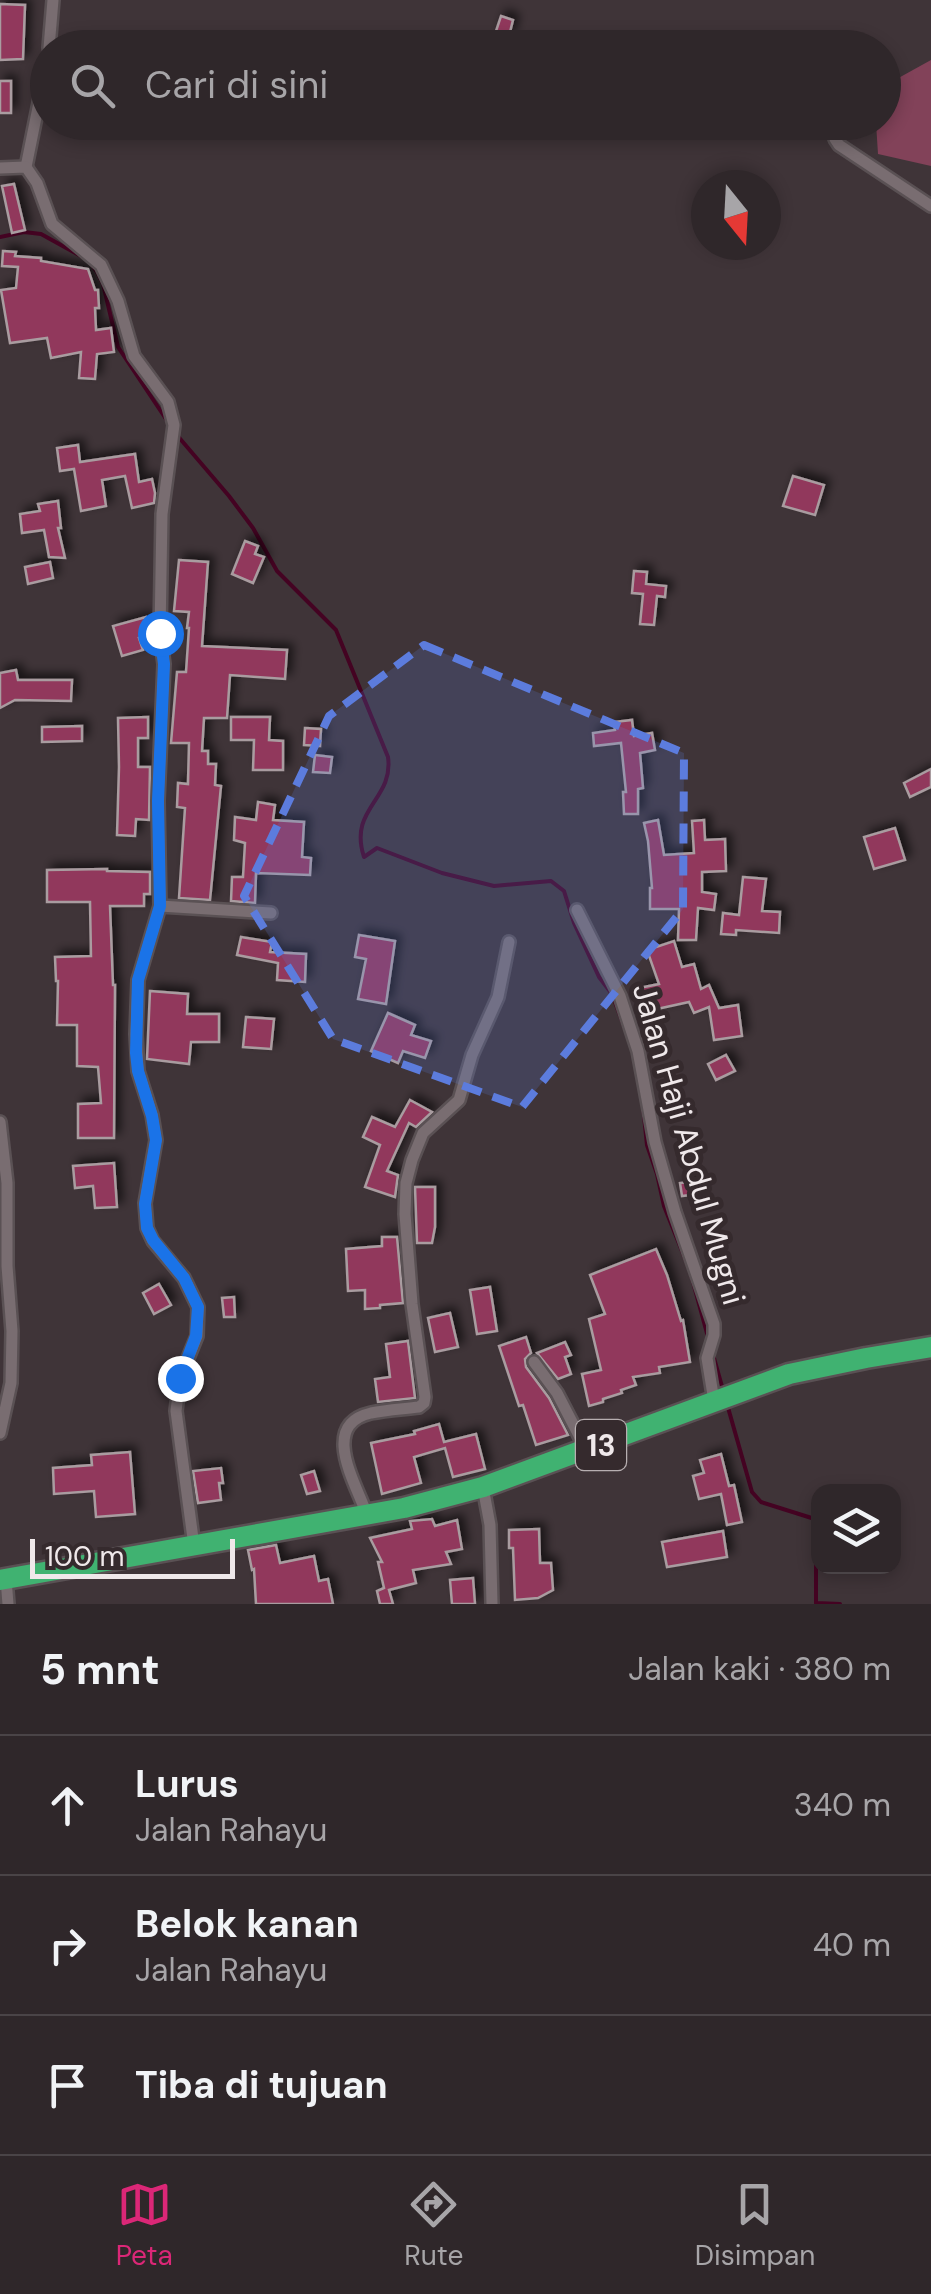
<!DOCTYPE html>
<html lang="id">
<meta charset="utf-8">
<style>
body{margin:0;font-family:"DM Sans",sans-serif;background:#3b3336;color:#f1f3f6}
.controls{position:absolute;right:30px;bottom:30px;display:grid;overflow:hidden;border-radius:20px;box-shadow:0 5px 15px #0003}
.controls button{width:90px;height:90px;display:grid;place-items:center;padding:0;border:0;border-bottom:2px solid #4a4447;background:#2f272a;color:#f1f3f6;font:50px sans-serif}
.compass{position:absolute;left:691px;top:170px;width:90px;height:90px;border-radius:50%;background:#2f272a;box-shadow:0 5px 15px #0003;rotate:162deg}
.scale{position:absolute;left:30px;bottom:25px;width:205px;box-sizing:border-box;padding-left:10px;border:5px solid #efe8ea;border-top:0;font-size:28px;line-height:35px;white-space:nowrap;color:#efe8ea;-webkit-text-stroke:8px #352a2d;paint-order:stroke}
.stop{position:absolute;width:30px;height:30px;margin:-22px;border:8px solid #1a73e8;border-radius:50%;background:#fff}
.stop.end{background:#1a73e8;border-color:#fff;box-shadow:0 2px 10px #0008}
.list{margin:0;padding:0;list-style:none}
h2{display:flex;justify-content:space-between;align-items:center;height:130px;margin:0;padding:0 40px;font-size:42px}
h2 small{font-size:32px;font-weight:400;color:#a7a5a8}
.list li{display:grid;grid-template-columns:65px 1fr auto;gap:30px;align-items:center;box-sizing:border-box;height:140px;padding:0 40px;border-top:2px solid #4a4447}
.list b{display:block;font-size:38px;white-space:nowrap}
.list p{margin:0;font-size:32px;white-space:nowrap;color:#a7a5a8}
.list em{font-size:32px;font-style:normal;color:#a7a5a8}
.icon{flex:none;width:55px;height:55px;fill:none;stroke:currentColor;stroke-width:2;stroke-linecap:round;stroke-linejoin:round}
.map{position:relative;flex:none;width:931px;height:1604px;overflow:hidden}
.search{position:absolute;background:#2f272a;box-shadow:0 5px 15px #0003;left:30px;right:30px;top:30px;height:110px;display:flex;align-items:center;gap:25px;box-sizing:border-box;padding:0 35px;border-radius:55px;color:#a7a5a8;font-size:38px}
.sheet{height:550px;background:#2f272a}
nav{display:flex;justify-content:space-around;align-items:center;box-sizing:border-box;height:140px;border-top:2px solid #4a4447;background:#2f272a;font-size:28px;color:#a7a5a8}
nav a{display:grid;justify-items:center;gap:5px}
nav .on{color:#db2777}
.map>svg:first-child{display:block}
.green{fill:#824259}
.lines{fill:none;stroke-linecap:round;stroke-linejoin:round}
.stream{stroke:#440322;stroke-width:4}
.building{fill:#91395b;stroke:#a99ca0;stroke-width:2.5;filter:url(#shadow)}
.minor-casing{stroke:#5a5154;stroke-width:16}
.trunk-casing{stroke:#5a5154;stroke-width:25}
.minor{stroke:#796d71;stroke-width:11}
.trunk{stroke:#40b271;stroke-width:20}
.route{stroke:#1a73e8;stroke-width:12}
.marked{fill:#5c7cdd;fill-opacity:0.2;stroke:#5c7cdd;stroke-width:8;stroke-dasharray:20 12;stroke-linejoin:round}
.labels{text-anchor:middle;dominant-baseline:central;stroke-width:10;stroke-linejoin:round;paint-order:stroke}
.shield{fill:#352a2d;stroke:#b7afb1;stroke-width:2.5}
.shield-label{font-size:30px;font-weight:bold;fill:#efe8ea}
.street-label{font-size:32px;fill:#efe8ea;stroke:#352a2d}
</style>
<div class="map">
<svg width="931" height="1604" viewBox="0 0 931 1604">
<defs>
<filter id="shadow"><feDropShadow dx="5.5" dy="-5.5" stdDeviation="5" flood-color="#0009"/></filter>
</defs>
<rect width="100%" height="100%" fill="#3f3438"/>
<!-- green -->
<polygon class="green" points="931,60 931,166 878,154 876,123 884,122 884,86"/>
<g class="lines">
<!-- stream -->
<g class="stream">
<polyline points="0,237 24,232 41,234 88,260 97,272 103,284 118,347 168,422"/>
<path d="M176 434 229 496 253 528 277 571 336 630 388 757C394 800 348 808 364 857L377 848 442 873 494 886 551 881 564 891 574 923 599 977 612 994 625 1029"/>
<polyline points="643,1106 647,1145 657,1174 664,1206 690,1271 708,1337"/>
<polyline points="712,1351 723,1390"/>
<polyline points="727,1404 752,1492 761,1502 818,1520"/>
<polyline points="818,1536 816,1547 816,1603 840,1604"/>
</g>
</g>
<!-- building -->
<g class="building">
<polygon points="0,4 25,5 23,59 0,60"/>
<polygon points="501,16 513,20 509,36 495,34"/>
<rect x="0" y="81" width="11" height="32"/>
<polygon points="255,122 290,122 290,132 259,133"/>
<polygon points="14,184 25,230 12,233 2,186"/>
<polygon points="3,251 16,252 15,256 41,258 41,261 88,269 95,290 98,290 99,308 95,308 96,330 111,328 114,352 97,354 95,379 79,378 81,352 51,358 47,338 10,343 1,290 16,288 18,267 2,266"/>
<polygon points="78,445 80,462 135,454 139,482 152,479 155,493 154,503 132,508 125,476 102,480 106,506 81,511 74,469 60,471 57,448"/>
<polygon points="793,476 824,485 815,515 783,506"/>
<polygon points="58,501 61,528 58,528 65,558 49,557 44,530 22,533 20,514 40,511 38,504"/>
<polygon points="245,541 258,546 255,554 264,557 253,583 232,574"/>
<polygon points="179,560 208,562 202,646 287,650 285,679 230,675 227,718 204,718 202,751 208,751 208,764 216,764 215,785 221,786 210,900 179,898 185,808 177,807 178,783 188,784 189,743 171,743 177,672 186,672 189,628 187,628 189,612 174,611"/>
<polygon points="50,562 53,578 28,584 25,567"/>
<polygon points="634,571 647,572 646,584 666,586 665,597 657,596 654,625 640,624 643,594 632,593"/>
<polygon points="146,617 151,635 139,638 143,650 122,656 113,626"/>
<polygon points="16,670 18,680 72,680 71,701 15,700 0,708 0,673"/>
<polygon points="148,717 148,738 138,738 138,767 150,767 149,820 136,819 135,836 117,835 119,767 118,718"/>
<polygon points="231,717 270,717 269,740 283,741 283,770 253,770 254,740 231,740"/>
<polygon points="632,720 634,736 652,733 655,750 640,753 643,788 638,789 638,814 624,814 623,792 626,792 621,743 594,746 593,733 615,730 614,722"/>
<polygon points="82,726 82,741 42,742 42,727"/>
<polygon points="305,728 321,729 320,746 304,745"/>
<polygon points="315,755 332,757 330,773 313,772"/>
<polygon points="931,769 931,787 910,797 904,783"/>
<polygon points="258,802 275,805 273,820 304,822 302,857 311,858 310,875 256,873 255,903 231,901 232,877 243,877 245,843 234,840 235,817 256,820"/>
<polygon points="658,820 664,855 694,853 692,821 704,820 705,840 725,839 726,871 702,872 702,892 716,894 714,910 698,908 696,940 678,940 679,909 650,909 650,888 652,888 648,841 644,823"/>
<polygon points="895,828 905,860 874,869 864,837"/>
<polygon points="107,869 107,871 150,872 150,894 144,894 144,906 110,906 113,985 115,985 114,1138 78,1138 78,1104 101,1103 98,1067 77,1066 77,1025 57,1025 58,981 56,981 55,957 91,956 90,902 47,902 47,870"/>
<polygon points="743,877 766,879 762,911 780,912 779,933 736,930 736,935 721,934 723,913 739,915"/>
<polygon points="359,935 395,941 386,1004 358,999 366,959 355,957"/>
<polygon points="241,937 272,942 270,952 306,954 305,982 277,980 278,963 237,955"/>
<polygon points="674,941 682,967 694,964 701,989 709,985 719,1008 738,1005 742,1036 714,1040 709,1007 694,1013 689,1002 657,1009 656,1005 642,1008 639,988 659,984 647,950"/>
<polygon points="150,991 188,994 187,1014 219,1014 219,1042 191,1042 189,1064 147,1059"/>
<polygon points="388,1013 415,1025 411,1035 431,1041 425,1058 403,1051 398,1063 371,1051"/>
<polygon points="246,1017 274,1019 271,1049 243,1047"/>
<polygon points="726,1055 735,1071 716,1080 708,1064"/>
<polygon points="410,1100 432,1112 416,1127 409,1123 387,1171 398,1175 395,1197 365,1187 380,1145 363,1137 372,1117 395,1127"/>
<polygon points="114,1163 117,1207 95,1208 93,1186 75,1188 73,1166"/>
<polygon points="697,1181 698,1194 682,1196 680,1183"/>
<polygon points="415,1187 435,1187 435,1227 432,1243 417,1243"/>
<polygon points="382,1237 397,1237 403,1303 380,1305 380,1308 365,1309 365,1290 348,1291 346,1249 382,1246"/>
<polygon points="656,1249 667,1275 681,1321 683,1320 690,1362 659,1367 660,1373 633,1377 636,1385 621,1390 622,1393 603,1399 603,1402 589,1406 582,1374 601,1370 589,1319 605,1314 590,1275"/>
<polygon points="159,1284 171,1305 154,1314 143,1293"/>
<polygon points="490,1287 497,1331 477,1334 470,1290"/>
<polygon points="234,1297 235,1317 224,1317 222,1298"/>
<polygon points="450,1313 458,1347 435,1352 428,1318"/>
<polygon points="526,1337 531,1353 525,1359 526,1367 549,1398 568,1435 536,1445 523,1405 519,1406 499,1346"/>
<polygon points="408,1341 415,1398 378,1402 375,1379 390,1377 386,1344"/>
<polygon points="565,1342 571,1355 565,1357 571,1374 558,1379 537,1353"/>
<polygon points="439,1424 444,1442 476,1434 485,1469 453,1477 445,1448 414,1457 421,1483 382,1494 371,1443 415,1434 414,1431"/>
<polygon points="130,1452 135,1514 96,1517 94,1491 54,1494 53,1468 92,1465 91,1455"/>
<polygon points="721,1454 729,1486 734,1485 742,1522 727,1525 721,1494 699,1499 693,1476 704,1473 700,1460"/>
<polygon points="221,1468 223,1483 219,1483 221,1500 198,1503 193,1471"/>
<polygon points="314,1471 320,1491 307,1494 301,1475"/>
<polygon points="432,1519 435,1526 457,1520 462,1549 446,1552 451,1564 413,1570 416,1583 389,1590 393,1604 380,1604 377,1591 384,1588 378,1562 382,1562 370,1538 412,1529 410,1521"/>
<polygon points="539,1529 540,1563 551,1563 553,1590 538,1598 515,1600 513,1548 509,1548 509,1530"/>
<polygon points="723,1531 727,1557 667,1567 662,1542"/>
<polygon points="276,1545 280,1563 314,1556 319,1581 328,1579 333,1604 256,1604 254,1569 252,1570 248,1550"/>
<polygon points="473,1578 475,1604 452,1604 450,1580"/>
</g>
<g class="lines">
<defs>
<g id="minor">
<polyline points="49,48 53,0"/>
<polyline points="836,122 835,139 839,145 931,206"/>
<polyline points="26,167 48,58"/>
<polyline points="0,168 26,167 37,183 52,224 101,265 118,301 134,356 168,402 174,425 162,514 160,633 164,664 158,801 160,906 138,980 136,1034 138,1071 152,1115 156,1140 145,1203 147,1228 153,1241 184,1278 198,1307 197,1336 180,1378 176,1411 194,1546"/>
<polyline points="160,906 271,913"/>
<polyline points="577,910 620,996 638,1051 655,1142 675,1212 714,1324 714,1335 707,1358 714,1401"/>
<polyline points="0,1122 7,1183 7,1266 12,1331 11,1383 0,1433"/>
<polyline points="534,1362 557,1393 587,1451"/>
<polyline points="483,1487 490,1525 492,1604"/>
<path d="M367 1515C356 1483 319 1425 371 1413 386 1410 403 1409 419 1407L424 1403 425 1397 412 1304 405 1214 406 1183 412 1160 423 1133 459 1100 472 1055 498 997 509 942"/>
<polyline points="6,1579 8,1604"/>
</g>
<polyline id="trunk" points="0,1580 404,1508 483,1487 789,1374 866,1358 931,1347"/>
</defs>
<!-- minor casing -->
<use href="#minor" class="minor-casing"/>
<!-- trunk casing -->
<use href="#trunk" class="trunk-casing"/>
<!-- minor -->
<use href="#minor" class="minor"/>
<!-- trunk -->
<use href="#trunk" class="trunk"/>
</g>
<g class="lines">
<!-- route -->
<polyline class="route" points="160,633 164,664 158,801 160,906 138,980 136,1053 138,1071 152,1116 156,1140 145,1204 147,1228 153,1240 184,1278 198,1307 196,1336 180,1378"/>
</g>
<!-- marked area -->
<path class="marked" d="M424 645 684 753 683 909 522 1107 333 1039 244 896 329 716Z"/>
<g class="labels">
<!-- shield labels -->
<rect class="shield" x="576" y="1420" width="50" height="50" rx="8"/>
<g class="shield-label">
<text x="601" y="1445">13</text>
</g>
<!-- street labels -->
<g class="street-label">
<text transform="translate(689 1144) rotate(74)">Jalan Haji Abdul Mugni</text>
</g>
</g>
</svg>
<div class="controls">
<button><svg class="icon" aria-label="layers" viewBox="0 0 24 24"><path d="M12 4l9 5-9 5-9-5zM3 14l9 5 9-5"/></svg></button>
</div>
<svg class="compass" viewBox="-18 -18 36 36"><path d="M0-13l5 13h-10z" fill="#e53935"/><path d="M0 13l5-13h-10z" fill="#a7a5a8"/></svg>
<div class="scale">100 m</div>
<div class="stop" style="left:160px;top:633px"></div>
<div class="stop end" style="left:180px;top:1378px"></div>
<div class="search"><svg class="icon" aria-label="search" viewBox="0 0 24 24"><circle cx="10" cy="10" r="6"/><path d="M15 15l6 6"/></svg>Cari di sini</div>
</div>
<section class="sheet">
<h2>5 mnt<small>Jalan kaki · 380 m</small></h2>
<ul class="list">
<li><svg class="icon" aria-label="ahead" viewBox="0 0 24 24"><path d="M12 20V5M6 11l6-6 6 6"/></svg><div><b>Lurus</b><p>Jalan Rahayu</p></div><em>340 m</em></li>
<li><svg class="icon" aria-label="right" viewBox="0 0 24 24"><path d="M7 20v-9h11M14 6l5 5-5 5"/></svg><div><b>Belok kanan</b><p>Jalan Rahayu</p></div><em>40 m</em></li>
<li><svg class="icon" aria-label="arrive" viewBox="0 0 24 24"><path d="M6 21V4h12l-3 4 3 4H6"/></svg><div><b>Tiba di tujuan</b></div></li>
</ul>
</section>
<nav>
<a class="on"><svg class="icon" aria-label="map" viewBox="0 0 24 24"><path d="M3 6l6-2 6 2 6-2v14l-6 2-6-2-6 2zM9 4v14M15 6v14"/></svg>Peta</a>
<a><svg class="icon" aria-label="directions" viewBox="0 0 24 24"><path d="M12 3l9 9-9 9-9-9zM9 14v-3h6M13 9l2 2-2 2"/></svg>Rute</a>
<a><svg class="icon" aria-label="saved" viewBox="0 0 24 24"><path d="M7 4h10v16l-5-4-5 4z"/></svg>Disimpan</a>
</nav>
